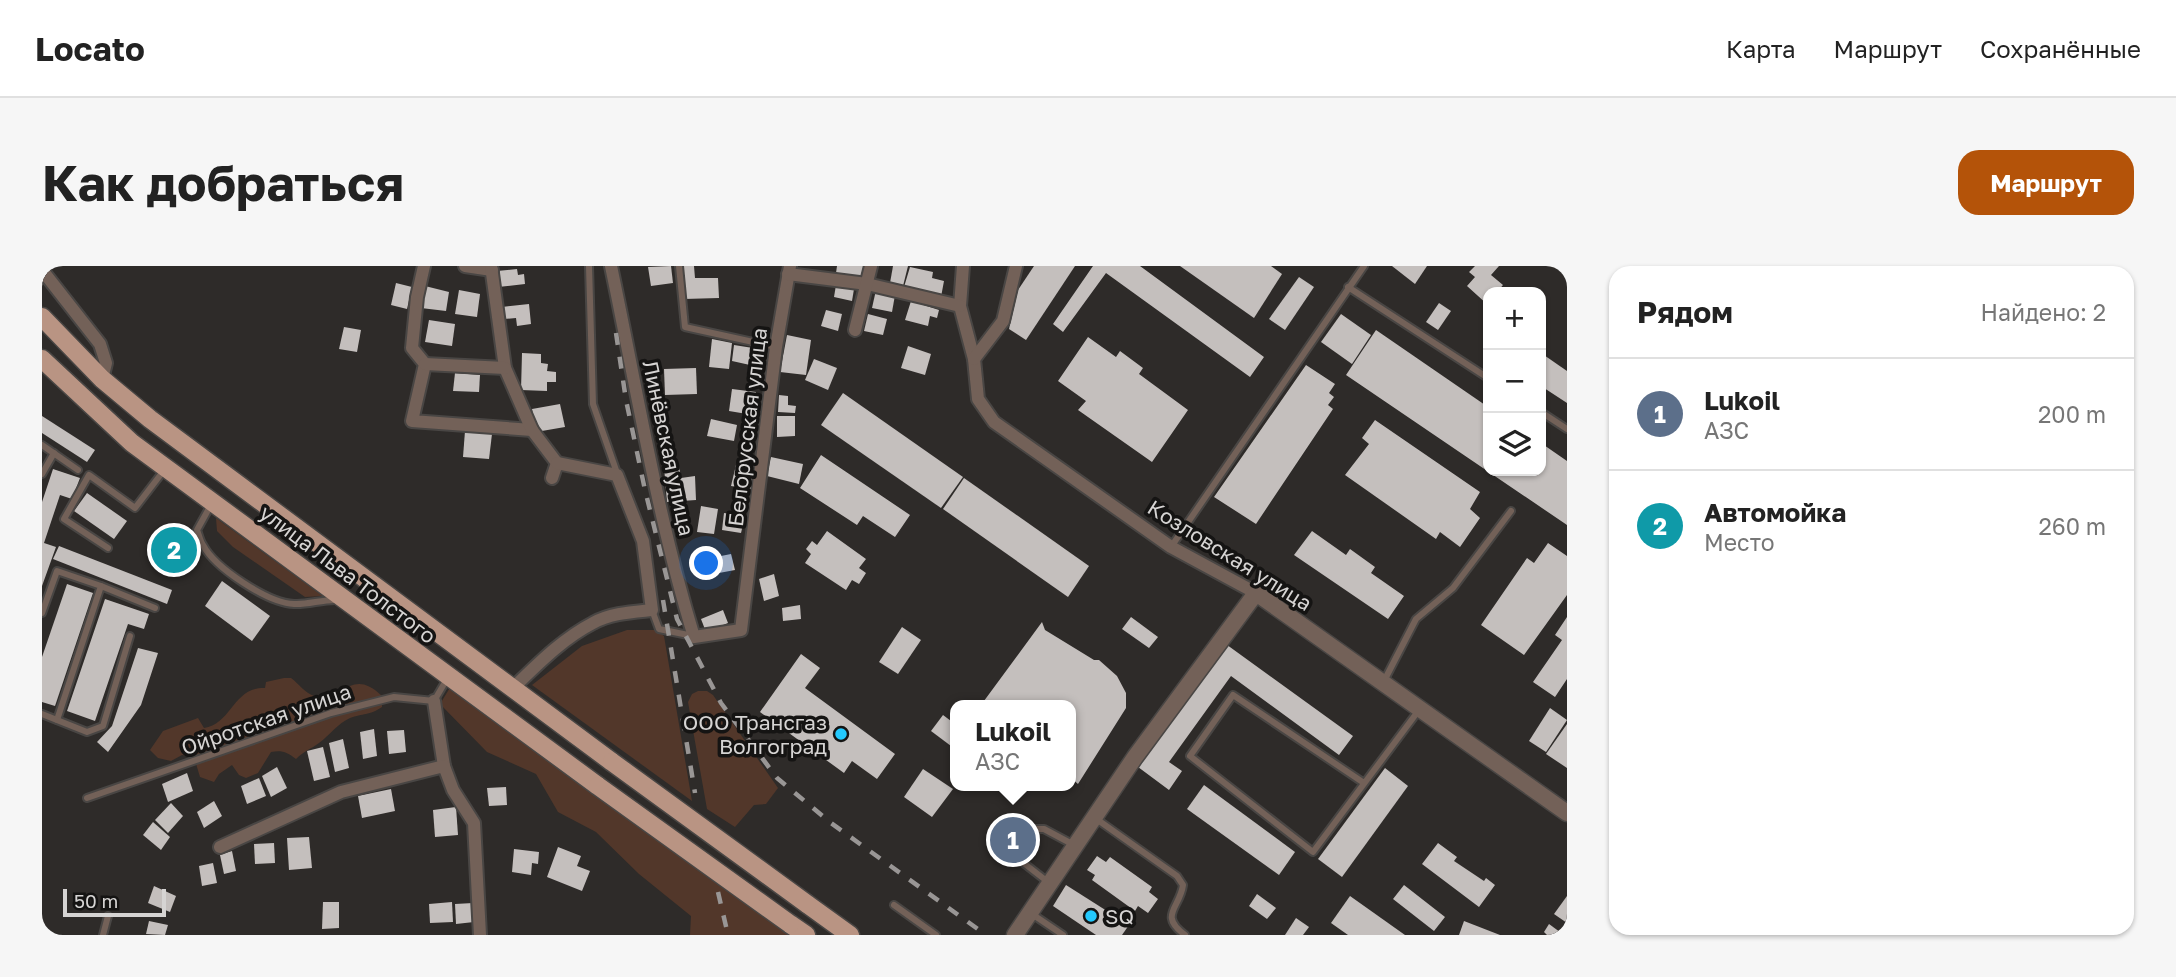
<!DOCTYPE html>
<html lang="ru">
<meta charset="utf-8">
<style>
body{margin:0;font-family:"Golos Text",sans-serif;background:#f6f6f6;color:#222}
.controls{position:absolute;right:21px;top:21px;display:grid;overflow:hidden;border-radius:14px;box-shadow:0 2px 5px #0004}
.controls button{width:63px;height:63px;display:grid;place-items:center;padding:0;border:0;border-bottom:2px solid #e0e0e0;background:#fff;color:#222;font:35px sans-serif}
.scale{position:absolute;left:21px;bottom:18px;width:103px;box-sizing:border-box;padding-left:7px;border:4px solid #d6d4d3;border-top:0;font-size:19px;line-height:24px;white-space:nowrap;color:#d6d4d3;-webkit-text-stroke:5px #151413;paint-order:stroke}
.you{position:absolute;left:665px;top:298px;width:24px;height:24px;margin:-18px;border:5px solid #fff;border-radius:50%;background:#1a73e8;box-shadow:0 0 0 10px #1a73e833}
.badge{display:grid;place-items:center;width:46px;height:46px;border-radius:50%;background:#b45309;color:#fff;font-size:23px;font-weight:700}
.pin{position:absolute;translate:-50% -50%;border:4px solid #fff;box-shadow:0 2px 7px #0006}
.popup{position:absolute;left:908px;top:434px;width:126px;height:91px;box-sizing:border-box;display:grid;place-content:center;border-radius:14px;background:#fff;filter:drop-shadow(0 2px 5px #0005);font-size:23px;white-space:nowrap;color:#767676}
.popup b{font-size:26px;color:#222}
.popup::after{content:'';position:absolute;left:50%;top:100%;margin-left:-14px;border:14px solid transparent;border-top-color:#fff}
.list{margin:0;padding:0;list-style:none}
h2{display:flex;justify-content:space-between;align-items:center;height:91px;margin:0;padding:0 28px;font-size:30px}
h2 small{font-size:23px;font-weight:400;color:#767676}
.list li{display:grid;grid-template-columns:46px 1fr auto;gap:21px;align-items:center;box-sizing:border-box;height:112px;padding:0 28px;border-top:2px solid #e0e0e0}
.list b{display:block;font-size:26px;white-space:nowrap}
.list p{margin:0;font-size:23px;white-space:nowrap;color:#767676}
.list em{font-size:23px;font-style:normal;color:#767676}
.icon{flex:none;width:38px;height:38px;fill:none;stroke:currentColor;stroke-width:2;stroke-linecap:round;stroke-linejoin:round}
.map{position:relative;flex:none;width:1525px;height:669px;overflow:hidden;border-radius:21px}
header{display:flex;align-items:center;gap:42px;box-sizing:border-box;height:98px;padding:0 35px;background:#fff;border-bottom:2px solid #e0e0e0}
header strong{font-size:33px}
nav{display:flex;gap:38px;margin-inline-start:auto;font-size:24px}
.intro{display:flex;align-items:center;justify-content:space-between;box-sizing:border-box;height:168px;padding:0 42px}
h1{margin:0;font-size:49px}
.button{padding:18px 32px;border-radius:21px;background:#b45309;color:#fff;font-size:24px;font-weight:700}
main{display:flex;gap:42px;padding:0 42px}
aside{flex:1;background:#fff;border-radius:21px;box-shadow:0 2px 5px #0004}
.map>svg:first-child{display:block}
.green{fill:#52372a}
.building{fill:#c4bfbd}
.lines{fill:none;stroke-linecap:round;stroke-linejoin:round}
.service-casing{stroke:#494644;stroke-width:10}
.minor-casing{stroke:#494644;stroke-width:16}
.tertiary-casing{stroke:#494644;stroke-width:19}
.primary-casing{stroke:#494644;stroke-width:21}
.service{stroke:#736158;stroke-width:6}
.minor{stroke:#736158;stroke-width:12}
.tertiary{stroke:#736158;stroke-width:16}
.primary{stroke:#b99483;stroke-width:18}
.rail{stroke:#999695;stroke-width:4.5;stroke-dasharray:12 12;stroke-linecap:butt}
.primary-bridge-casing{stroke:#494644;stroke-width:21;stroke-linecap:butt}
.primary-bridge{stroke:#b99483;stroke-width:18}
.poi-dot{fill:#23c9fe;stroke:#151413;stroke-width:2.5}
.labels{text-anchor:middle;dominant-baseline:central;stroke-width:7;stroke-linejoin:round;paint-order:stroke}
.street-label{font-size:21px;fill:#d6d4d3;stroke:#151413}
.poi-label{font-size:21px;fill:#d6d4d3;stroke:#151413;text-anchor:end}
</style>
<header>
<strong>Locato</strong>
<nav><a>Карта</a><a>Маршрут</a><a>Сохранённые</a></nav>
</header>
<div class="intro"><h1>Как добраться</h1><a class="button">Маршрут</a></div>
<main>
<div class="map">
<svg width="1525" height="669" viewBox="0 0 1525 669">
<rect width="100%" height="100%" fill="#2e2b29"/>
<!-- green -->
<g class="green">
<polygon points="174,252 281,330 263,331 191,281 175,265"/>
<polygon points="585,364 613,364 622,370 650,535 490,419 540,380"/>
<path d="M242 412H249C257 418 263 427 272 430 300 439 308 399 340 430V441C327 450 321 447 308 452 295 458 288 469 277 477 269 483 262 485 254 493 245 486 240 484 229 486L216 507 204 512 197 509 190 499 177 508 172 516 158 511 152 491 140 489 129 495 116 492 108 484 121 465 156 452 162 462C190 458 191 421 223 422L224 416Z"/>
<polygon points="409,420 748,669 648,669 649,650 597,608 554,566 516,546 494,508 445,486 398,438"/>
<polygon points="656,425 665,425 671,429 736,522 724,538 712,539 693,561 665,543 646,436 650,428"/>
</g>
<!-- building -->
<g class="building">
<polygon points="629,0 631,17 609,20 606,1"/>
<polygon points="639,0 652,0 653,12 676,12 677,32 642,33"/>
<polygon points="795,0 824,0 822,13 794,7"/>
<polygon points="851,0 866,0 861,20 848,17"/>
<polygon points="992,0 1033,0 984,74 967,63 976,24"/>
<polygon points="1051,0 1098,0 1222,91 1208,111 1064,7 1021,66 1011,58"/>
<polygon points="1138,0 1229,0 1240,8 1212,52"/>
<polygon points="1350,0 1385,0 1373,18"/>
<polygon points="1433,0 1457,0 1449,9 1461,19 1455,26 1446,26 1446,39 1425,20 1433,11 1427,6"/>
<polygon points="868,1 891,6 890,12 902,15 899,31 862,21"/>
<polygon points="475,3 476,9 482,8 483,18 456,21 455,5"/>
<polygon points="1257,11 1272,21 1243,64 1227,53"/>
<polygon points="354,17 370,21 365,43 349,39"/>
<polygon points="794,19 812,23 810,35 792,31"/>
<polygon points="383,20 407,26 404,45 379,42"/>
<polygon points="417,24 438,28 435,51 413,48"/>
<polygon points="834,24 853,29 850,46 830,42"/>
<polygon points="869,35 897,44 895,52 888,50 886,60 863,54"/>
<polygon points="1397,37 1409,45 1396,64 1384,56"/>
<polygon points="487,38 489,58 475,60 474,52 462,53 460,41"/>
<polygon points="784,44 800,48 796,65 779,60"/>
<polygon points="826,48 845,53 841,69 822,65"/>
<polygon points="1299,48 1329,69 1310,98 1279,76"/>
<polygon points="387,54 413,58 410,80 383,76"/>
<polygon points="302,61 319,64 315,86 297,83"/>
<polygon points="1334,64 1446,141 1446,205 1499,205 1499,177 1525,195 1525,259 1304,109"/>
<polygon points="745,69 769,74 764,109 738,106"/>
<polygon points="1046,71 1074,91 1078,85 1101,102 1097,108 1146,144 1110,196 1036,144 1044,135 1016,115"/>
<polygon points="670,73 690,77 687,103 667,101"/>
<polygon points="692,79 711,82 708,99 690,95"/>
<polygon points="866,80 889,88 883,109 859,102"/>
<polygon points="480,87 499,88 499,97 506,98 505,105 514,106 514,116 505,116 505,125 479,124"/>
<polygon points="1499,87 1525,105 1525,137 1499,120"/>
<polygon points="772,93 795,102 786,124 763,114"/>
<polygon points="1264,99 1293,118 1287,127 1292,131 1286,139 1291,143 1214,258 1172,231"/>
<polygon points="654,102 655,128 623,129 622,103"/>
<polygon points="413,107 438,109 437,126 411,125"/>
<polygon points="690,123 714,126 711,149 687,145"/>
<polygon points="801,127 921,211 899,242 779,159"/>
<polygon points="737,129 746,130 746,139 754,140 753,147 736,146"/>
<polygon points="518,138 523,161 494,166 490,143"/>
<polygon points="0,150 53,184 45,196 0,167"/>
<polygon points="735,150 753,150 753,170 735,171"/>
<polygon points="669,153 695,159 692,175 665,170"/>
<polygon points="1333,154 1438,226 1428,243 1438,252 1418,281 1398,266 1394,273 1303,209 1327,178 1320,172"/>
<polygon points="423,165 450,168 447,193 421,191"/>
<polygon points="779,189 868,249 853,271 821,250 815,259 758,222"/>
<polygon points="729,191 761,198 757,218 725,210"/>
<polygon points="694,199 712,202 709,223 689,220"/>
<polygon points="637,200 639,212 653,210 654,234 625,236 622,201"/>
<polygon points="11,203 38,212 30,233 18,229 2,277 14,281 0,320 0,236"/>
<polygon points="922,212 1047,300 1026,331 901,243"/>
<polygon points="45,227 85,255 72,273 32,245"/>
<polygon points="659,240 676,243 672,268 655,266"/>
<polygon points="682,247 703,250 699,267 680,264"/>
<polygon points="785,265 824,293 817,302 824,307 817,318 810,314 804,324 763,297 769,288 764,283 770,275 775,279"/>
<polygon points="1270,265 1304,289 1308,283 1333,301 1329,307 1362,330 1346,353 1252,289"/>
<polygon points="130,277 149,291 138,306 119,291"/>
<polygon points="1506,277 1525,290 1525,329 1482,389 1439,359 1485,292 1492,297"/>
<polygon points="17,280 130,324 125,338 11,293"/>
<polygon points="689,288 693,304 677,307 674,291"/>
<polygon points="732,308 737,330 722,335 717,313"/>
<polygon points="180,315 228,350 210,375 163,340"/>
<polygon points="25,318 51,327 13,440 0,436 0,391"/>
<polygon points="63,333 107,348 102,363 86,358 53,455 25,445"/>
<polygon points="758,339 759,353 741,355 740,342"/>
<polygon points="681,344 686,357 664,366 659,353"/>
<polygon points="1089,351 1116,371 1107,382 1080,363"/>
<polygon points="1525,351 1525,413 1513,431 1491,416 1520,374 1513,369"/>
<polygon points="1000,356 1003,364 1052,394 1057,394 1075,410 1084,427 1084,442 1036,518 1029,512 1029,439 939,439"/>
<polygon points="860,361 879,374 856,408 837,396"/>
<polygon points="1181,376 1311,470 1297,489 1189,410 1127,496 1140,505 1127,524 1092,498"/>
<polygon points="96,382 116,387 99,439 66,486 55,476 70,460"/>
<polygon points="759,388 778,402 763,422 853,488 835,513 810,495 802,507 718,446"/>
<polygon points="1508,442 1525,454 1504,486 1487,475"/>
<polygon points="901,449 913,458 913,483 889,465"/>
<polygon points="1525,458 1525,502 1504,488"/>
<polygon points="332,463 335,490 321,493 318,466"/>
<polygon points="362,464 364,486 347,488 345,465"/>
<polygon points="301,473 307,502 293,506 287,477"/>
<polygon points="281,481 288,511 272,515 265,485"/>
<polygon points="235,501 245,522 229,531 220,510"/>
<polygon points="1343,502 1366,520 1300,611 1276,593"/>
<polygon points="881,503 911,523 890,551 862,531"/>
<polygon points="145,507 151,525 126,536 120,518"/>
<polygon points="217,512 224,530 205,538 199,520"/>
<polygon points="1162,519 1253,586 1237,609 1145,543"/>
<polygon points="464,521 465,539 447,540 445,522"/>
<polygon points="349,523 353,545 320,552 316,530"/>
<polygon points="172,535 180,550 162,562 155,546"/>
<polygon points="129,537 141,550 126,567 113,554"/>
<polygon points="414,541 416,569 393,571 391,544"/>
<polygon points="979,549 989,556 972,580 962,572"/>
<polygon points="111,556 128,571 119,584 101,569"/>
<polygon points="267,571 270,602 247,604 245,572"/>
<polygon points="232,577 233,597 213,598 212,578"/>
<polygon points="1396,577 1415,591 1412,595 1442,615 1444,612 1453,619 1437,641 1380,598"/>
<polygon points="516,581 539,590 535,600 548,605 540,625 505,611"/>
<polygon points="472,583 497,586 496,598 490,597 489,609 470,606"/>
<polygon points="190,585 194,605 182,608 178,589"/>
<polygon points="1055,590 1064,596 1068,591 1110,621 1107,626 1116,633 1106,647 1096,640 1093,645 1050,614 1053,609 1045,604"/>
<polygon points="171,597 175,617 160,620 157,600"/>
<polygon points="1024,619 1087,659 1080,669 1054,669 1011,640"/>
<polygon points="1362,619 1403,651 1392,665 1351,633"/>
<polygon points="112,620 134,630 128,646 106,637"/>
<polygon points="1215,628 1234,642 1225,653 1207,640"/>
<polygon points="1308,630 1363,669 1306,669 1289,657"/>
<polygon points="1525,630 1525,657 1512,648"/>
<polygon points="281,636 297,636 297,662 280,663"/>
<polygon points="410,636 411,656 388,657 387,638"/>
<polygon points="431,637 432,656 414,658 413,638"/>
<polygon points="1254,652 1267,661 1261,669 1243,669"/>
<polygon points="107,655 126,659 123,669 104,668"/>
<polygon points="1422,655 1458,669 1417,669"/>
<polygon points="1507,658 1522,669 1505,669 1502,666"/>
</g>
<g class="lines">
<defs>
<g id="service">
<polyline points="547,0 551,138 575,207"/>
<polyline points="637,0 643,61 734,81"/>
<polyline points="1524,0 1525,2"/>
<polyline points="1306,21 1446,112"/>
<polyline points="1499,146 1525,163"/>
<polyline points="0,179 36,204"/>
<polyline points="0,208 12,187"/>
<path d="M170 237 155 264C157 269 158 275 161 279 173 302 226 337 252 338 266 339 281 333 296 334"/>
<polyline points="1129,281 1322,0"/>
<polyline points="66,282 22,253 47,209 93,242 123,203"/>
<polyline points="59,320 113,342"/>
<polyline points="610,344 617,363 651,370"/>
<polyline points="0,347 15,305 59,320 15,454"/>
<polyline points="1342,415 1374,353 1411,322 1469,245"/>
<polyline points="0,448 45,466 61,460 88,370"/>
<polyline points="1322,517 1191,429 1148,490 1271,586 1377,444"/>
<polyline points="45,532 289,447 352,431 392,435 405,413"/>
<path d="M1053 552 1135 610 1141 619C1138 642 1116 649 1143 669"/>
<path d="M1006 616 979 595C977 580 982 572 993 563H1002L1032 579"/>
<polyline points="852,639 894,669"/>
<polyline points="990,648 1021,669"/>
<polyline points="61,669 66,650"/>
</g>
<g id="minor">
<polyline points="382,0 375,31 370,82 383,98 370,155 490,164"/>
<polyline points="423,0 450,4"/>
<polyline points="449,0 463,102 490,164 515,197 510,212"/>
<path d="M569 0C595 124 615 250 652 371L699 364 734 81 748 0"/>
<polyline points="921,0 918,40 932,93 936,133 952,156 1129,281 1214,327"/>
<polyline points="0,4 58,78 64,97 60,113"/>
<polyline points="746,8 825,18 918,40"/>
<polyline points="813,64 829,0"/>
<polyline points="932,93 961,55 974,0"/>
<polyline points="383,98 463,102"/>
<path d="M470 423C495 399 520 373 551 357 569 347 591 346 610 344L601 275 575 209 515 197"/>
<polyline points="392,435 402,500"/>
<polyline points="178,581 299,526 402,500 411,524 432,557 438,669"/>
</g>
<polyline id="tertiary" points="973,669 1093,491 1214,327 1525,547"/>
<g id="primary">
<polyline points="0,51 60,113 108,153 570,496"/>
<polyline points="0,93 90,177 556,520"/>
<polyline points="765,638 808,669"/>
<polyline points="748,658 764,669"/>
</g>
</defs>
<!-- service casing -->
<use href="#service" class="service-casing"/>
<!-- minor casing -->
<use href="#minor" class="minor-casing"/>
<!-- tertiary casing -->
<use href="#tertiary" class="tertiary-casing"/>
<!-- primary casing -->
<use href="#primary" class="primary-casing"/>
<!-- service -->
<use href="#service" class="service"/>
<!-- minor -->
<use href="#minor" class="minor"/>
<!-- tertiary -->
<use href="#tertiary" class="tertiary"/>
<!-- primary -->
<use href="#primary" class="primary"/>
<!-- rail -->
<g class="rail">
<polyline points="574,67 584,134 603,224 635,353 679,437 735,512 789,557 944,669"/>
<polyline points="621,334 653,527"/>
<polyline points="676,626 686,669"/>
</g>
<defs>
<g id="primary-bridge">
<polyline points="570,496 765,638"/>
<polyline points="556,520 748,658"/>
</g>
</defs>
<!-- primary-bridge casing -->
<use href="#primary-bridge" class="primary-bridge-casing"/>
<!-- primary-bridge -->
<use href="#primary-bridge" class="primary-bridge"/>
</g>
<!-- markers -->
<g class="poi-dot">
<circle cx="799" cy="468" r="7"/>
<circle cx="1049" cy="650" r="7"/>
</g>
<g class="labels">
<!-- street labels -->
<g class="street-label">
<text transform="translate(705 161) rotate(-83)">Белорусская улица</text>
<text transform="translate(627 182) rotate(78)">Линёвская улица</text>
<text transform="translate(1188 289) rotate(32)">Козловская улица</text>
<text transform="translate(306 308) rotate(37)">улица Льва Толстого</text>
<text transform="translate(224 453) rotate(-19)">Ойротская улица</text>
</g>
<!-- poi labels -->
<g class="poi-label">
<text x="785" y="456">ООО Трансгаз<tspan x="785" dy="24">Волгоград</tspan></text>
<text x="1063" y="650" text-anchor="start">SQ</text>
</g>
</g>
</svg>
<div class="controls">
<button>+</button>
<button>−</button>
<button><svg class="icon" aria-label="layers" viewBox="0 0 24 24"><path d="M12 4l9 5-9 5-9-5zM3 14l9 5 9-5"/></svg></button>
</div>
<div class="scale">50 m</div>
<div class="you"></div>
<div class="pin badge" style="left:971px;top:574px;background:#5c6f8a">1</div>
<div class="popup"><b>Lukoil</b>АЗС</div>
<div class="pin badge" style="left:132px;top:284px;background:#0f9aa8">2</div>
</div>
<aside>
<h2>Рядом<small>Найдено: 2</small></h2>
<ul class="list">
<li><span class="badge" style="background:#5c6f8a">1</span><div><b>Lukoil</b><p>АЗС</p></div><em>200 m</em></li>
<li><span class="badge" style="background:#0f9aa8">2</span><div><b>Автомойка</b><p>Место</p></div><em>260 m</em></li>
</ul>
</aside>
</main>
